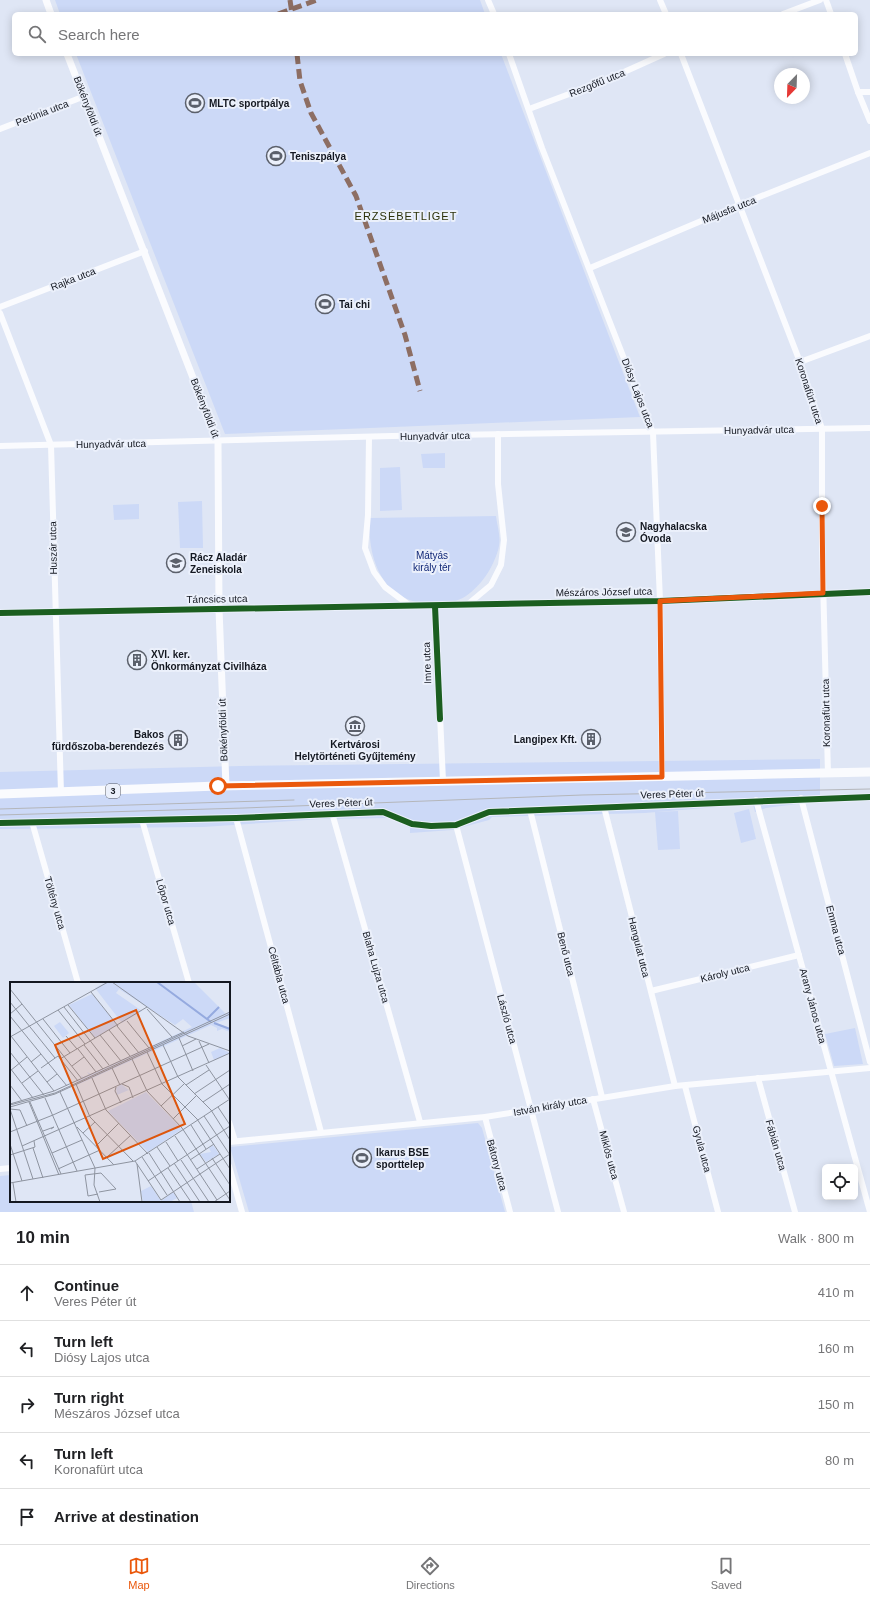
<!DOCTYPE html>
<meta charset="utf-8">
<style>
body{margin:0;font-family:Helvetica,sans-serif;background:#f2f2f2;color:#202124}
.controls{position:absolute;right:12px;bottom:12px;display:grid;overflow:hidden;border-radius:6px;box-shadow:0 2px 10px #0003}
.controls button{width:36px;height:36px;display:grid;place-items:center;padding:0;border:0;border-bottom:1px solid #e0e0e0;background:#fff;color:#202124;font:20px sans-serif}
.compass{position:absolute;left:774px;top:68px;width:36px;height:36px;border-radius:50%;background:#fff;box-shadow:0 2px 10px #0003;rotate:203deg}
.stop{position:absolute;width:12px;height:12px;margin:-9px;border:3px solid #ea580c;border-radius:50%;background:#fff}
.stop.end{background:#ea580c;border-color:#fff;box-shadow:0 1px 4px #0008}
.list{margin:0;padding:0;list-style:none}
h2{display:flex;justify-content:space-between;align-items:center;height:52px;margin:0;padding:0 16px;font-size:17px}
h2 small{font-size:13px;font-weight:400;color:#757577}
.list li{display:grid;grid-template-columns:26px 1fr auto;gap:12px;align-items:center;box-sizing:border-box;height:56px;padding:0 16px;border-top:1px solid #e0e0e0}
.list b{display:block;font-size:15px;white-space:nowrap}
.list p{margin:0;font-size:13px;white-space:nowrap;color:#757577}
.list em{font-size:13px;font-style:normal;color:#757577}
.icon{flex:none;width:22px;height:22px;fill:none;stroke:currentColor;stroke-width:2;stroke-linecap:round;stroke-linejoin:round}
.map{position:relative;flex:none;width:870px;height:1212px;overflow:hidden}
.search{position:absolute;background:#fff;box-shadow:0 2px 10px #0003;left:12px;right:12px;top:12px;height:44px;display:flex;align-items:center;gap:10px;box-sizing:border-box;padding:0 14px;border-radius:6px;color:#757577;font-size:15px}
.sheet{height:332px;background:#fff}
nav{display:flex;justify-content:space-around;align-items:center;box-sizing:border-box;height:56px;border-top:1px solid #e0e0e0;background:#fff;font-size:11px;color:#757577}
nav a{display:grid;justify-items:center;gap:2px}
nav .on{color:#ea580c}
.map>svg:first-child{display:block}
.green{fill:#ccd9f7}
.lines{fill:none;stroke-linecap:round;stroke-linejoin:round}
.minor{stroke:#fafbfe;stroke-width:6}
.tertiary{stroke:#fafbfe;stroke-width:7}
.primary{stroke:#fafbfe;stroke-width:9}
.tram{stroke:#b4b6ba;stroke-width:1}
.quiet{stroke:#8d6e63;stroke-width:5;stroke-dasharray:10 5;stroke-linecap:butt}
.cycleway-casing{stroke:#ebf0fb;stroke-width:8}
.cycleway{stroke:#1b5e20;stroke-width:6}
.route{stroke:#ea580c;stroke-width:5}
.labels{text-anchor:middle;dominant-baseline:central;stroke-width:4;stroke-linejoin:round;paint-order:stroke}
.shield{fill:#ebf0fb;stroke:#545962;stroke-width:1}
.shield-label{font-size:9px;font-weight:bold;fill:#141821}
.street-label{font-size:10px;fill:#141821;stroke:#ebf0fb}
.poi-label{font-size:10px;font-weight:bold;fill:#141821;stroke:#ebf0fb;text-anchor:start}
.park-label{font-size:10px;fill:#122877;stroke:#ebf0fb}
.neighbourhood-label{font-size:11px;letter-spacing:1px;fill:#2b3108;stroke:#ebf0fb}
.inset-river{fill:none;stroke:#95aadf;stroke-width:2}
.inset-road{fill:none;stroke:#8e94a0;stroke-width:1}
.view{fill:#dd560d;fill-opacity:0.15;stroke:#dd560d;stroke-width:2}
.inset-edge{fill:none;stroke:#141821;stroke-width:2}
</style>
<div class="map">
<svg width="870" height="1212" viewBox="0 0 870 1212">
<rect width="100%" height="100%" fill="#dfe6f5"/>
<!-- green -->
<g class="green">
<polygon points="55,0 480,0 485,14 60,14"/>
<polygon points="76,54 501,54 640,417 225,434"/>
<polygon points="445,453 445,468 423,468 421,454"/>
<polygon points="400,467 402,510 380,511 380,468"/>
<polygon points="202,501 203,548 180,548 178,502"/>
<polygon points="139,504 139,519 114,520 113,505"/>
<path d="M496 516C497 525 501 537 499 546 497 556 491 569 485 577 480 584 473 591 466 596 446 609 408 606 391 589 373 570 368 543 370 518Z"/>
<polygon points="820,759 820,801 766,808 755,812 753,804 645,813 492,817 489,820 452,830 410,833 410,828 390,818 322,819 203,827 0,829 0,772 240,766"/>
<polygon points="749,809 756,839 741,843 734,813"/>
<polygon points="678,811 680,849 658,850 655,812"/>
<polygon points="855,1028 863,1064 834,1066 825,1034"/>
<polygon points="478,1123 482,1128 505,1212 249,1212 230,1147"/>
<polygon points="11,1175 11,1201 191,1201 194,1212 0,1212 0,1176"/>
</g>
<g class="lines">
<!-- minor -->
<g class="minor">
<polyline points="488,0 494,14"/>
<polyline points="660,0 666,14"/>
<polyline points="826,0 831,14"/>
<polyline points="783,14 820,0"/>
<polyline points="509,54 542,148 653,433 660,601 662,777"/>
<polyline points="681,54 800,362 822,429 822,540 828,774"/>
<polyline points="845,54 858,92 870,121"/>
<polyline points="858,92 870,92"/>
<polyline points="529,109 604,81 664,54"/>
<polyline points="0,129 85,96"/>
<polyline points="590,268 739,205 870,153"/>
<polyline points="0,307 145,251"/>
<polyline points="0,313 51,445 61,793"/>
<polyline points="800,362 870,336"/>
<polyline points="369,437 368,515 365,548 374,572 385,587 409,605"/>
<polyline points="0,446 392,436 870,428"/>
<polyline points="467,605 491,585 501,565 504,540 498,484 498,434"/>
<polyline points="435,606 443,781"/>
<polyline points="0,613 660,601 870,592"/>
<polyline points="801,798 870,1062"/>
<polyline points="756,800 870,1212"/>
<polyline points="604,807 675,1086"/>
<polyline points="530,810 602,1097"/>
<polyline points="332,813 420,1122"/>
<polyline points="236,818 321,1132"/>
<polyline points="142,820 189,983"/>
<polyline points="32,822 78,983"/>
<polyline points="0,823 236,818 383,812 412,824 431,826 456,825 489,812 870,797"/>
<polyline points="456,825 558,1212"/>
<polyline points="651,991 799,955"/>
<polyline points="758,1078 795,1212"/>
<polyline points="685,1086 718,1212"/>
<polyline points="593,1099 624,1212"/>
<polyline points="485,1117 510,1212"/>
<polyline points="229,1122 235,1141"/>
<polyline points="229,1142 485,1117 675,1086 870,1068"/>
<polyline points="229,1166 242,1212"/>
<polyline points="0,1169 11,1168"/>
</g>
<!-- tertiary -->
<g class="tertiary">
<polyline points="46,0 51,14"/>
<polyline points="67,54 218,442 219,609 226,786"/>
</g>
<!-- primary -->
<polyline class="primary" points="0,794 218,786 870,772"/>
<!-- tram -->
<g class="tram">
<polyline points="0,809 294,800"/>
<polyline points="0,815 244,808 582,795 870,789"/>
</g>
<!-- quiet -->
<g class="quiet">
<polyline points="290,0 292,14"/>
<polyline points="278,14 317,0"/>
<polyline points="297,54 300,81 311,113 356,196 405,335 420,391"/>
</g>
<defs>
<g id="cycleway">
<polyline points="435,606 440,719"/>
<polyline points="0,613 660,601 870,592"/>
<polyline points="0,823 236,818 383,812 412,824 431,826 456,825 489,812 870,797"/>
</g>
</defs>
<!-- cycleway casing -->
<use href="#cycleway" class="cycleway-casing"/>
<!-- cycleway -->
<use href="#cycleway" class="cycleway"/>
</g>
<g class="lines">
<!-- route -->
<polyline class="route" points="218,786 662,777 660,601 823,593 822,506"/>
</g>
<!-- icons -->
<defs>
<symbol id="stadium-ring" viewBox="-11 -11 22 22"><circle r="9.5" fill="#ebf0fb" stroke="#5b606b" stroke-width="1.5"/><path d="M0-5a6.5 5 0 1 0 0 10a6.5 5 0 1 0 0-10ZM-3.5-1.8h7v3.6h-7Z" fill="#5b606b"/></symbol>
<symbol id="school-ring" viewBox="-11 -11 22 22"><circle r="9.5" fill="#ebf0fb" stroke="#5b606b" stroke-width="1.5"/><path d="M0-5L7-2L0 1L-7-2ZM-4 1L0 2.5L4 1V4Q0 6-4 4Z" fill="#5b606b"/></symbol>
<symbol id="building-ring" viewBox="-11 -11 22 22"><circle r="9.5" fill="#ebf0fb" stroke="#5b606b" stroke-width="1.5"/><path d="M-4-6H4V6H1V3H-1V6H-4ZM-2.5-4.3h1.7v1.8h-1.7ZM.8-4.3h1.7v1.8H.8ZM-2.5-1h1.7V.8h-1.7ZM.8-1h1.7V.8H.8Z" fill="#5b606b"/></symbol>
<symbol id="museum-ring" viewBox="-11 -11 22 22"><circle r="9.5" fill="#ebf0fb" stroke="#5b606b" stroke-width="1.5"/><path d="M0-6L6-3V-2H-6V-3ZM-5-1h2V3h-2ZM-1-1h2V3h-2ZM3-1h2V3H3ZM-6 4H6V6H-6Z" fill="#5b606b"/></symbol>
</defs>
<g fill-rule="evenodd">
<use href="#stadium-ring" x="184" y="92" width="22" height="22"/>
<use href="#stadium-ring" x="265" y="145" width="22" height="22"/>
<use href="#stadium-ring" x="314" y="293" width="22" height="22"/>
<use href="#school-ring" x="615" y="521" width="22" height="22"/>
<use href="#school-ring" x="165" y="552" width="22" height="22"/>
<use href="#building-ring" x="126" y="649" width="22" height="22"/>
<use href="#museum-ring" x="344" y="715" width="22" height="22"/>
<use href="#building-ring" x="580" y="728" width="22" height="22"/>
<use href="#building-ring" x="167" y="729" width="22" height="22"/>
<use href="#stadium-ring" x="351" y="1147" width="22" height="22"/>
</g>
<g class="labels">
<!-- shield labels -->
<rect class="shield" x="106" y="784" width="14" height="14" rx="3"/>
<g class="shield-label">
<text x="113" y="791">3</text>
</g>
<!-- street labels -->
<g class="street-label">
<text transform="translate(597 83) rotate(-22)">Rezgőfű utca</text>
<text transform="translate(88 106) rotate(69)">Bökényföldi út</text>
<text transform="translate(42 113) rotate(-21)">Petúnia utca</text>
<text transform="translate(729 210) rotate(-22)">Májusfa utca</text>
<text transform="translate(73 279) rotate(-21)">Rajka utca</text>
<text transform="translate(809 391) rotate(72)">Koronafürt utca</text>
<text transform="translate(638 393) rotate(69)">Diósy Lajos utca</text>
<text transform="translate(205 408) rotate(69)">Bökényföldi út</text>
<text transform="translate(759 430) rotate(-1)">Hunyadvár utca</text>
<text transform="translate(435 436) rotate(-1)">Hunyadvár utca</text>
<text transform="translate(111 444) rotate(-1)">Hunyadvár utca</text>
<text transform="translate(53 548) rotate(-91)">Huszár utca</text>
<text transform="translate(604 592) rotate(-1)">Mészáros József utca</text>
<text transform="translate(217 599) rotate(-1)">Táncsics utca</text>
<text transform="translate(427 663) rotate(-92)">Imre utca</text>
<text transform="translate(826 713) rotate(-91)">Koronafürt utca</text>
<text transform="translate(223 730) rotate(-92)">Bökényföldi út</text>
<text transform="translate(672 794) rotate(-2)">Veres Péter út</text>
<text transform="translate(341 803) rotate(-2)">Veres Péter út</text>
<text transform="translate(166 902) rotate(74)">Lőpor utca</text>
<text transform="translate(55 903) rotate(74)">Töltény utca</text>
<text transform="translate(836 930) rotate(75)">Emma utca</text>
<text transform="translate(639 947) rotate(76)">Hangulat utca</text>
<text transform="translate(566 954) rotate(76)">Benő utca</text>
<text transform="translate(376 967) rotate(74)">Blaha Lujza utca</text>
<text transform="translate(725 973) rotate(-14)">Károly utca</text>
<text transform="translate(279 975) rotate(75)">Céltábla utca</text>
<text transform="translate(813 1006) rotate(75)">Arany János utca</text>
<text transform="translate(507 1019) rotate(75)">László utca</text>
<text transform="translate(550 1106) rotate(-10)">István király utca</text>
<text transform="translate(776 1145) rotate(74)">Fábián utca</text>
<text transform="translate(702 1149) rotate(75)">Gyula utca</text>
<text transform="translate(609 1155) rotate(75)">Miklós utca</text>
<text transform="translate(497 1165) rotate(75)">Bátony utca</text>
</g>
<!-- poi labels -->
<g class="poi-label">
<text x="209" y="103">MLTC sportpálya</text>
<text x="290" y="156">Teniszpálya</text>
<text x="339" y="304">Tai chi</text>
<text x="640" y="526">Nagyhalacska<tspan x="640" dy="12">Óvoda</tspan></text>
<text x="190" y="557">Rácz Aladár<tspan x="190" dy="12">Zeneiskola</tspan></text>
<text x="151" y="654">XVI. ker.<tspan x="151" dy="12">Önkormányzat Civilháza</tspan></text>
<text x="164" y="734" text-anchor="end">Bakos<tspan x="164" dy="12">fürdőszoba-berendezés</tspan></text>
<text x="577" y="739" text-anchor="end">Langipex Kft.</text>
<text x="355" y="744" text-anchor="middle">Kertvárosi<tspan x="355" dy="12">Helytörténeti Gyűjtemény</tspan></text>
<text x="376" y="1152">Ikarus BSE<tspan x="376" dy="12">sporttelep</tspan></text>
</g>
<!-- park labels -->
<g class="park-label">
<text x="432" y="555">Mátyás<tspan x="432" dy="12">király tér</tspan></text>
</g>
<!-- neighbourhood labels -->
<g class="neighbourhood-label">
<text x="406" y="216">ERZSÉBETLIGET</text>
</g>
</g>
<!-- overview -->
<g transform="translate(10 982)">
<rect width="220" height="220" fill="#dfe6f5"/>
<path d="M96 0H184L216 32 220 29V36L206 41 220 46V50L212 47 207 49V46L201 43 67 103 66 100 72 96 71 93 73 95 79 93 77 90 81 92 182 45 173 37 165 43 109 7 106 11 132 29 112 41 85 6ZM82 12 107 43 85 56 59 23ZM50 40 59 51 53 56 44 44ZM210 66 220 71 204 78 201 70ZM111 102 119 108 107 113 106 106ZM136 110 172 147 138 170 98 129ZM203 163 209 172 196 180 190 172 201 170 199 166ZM141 204 151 219 163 210 167 216 160 220H133L131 209Z" fill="#ccd9f7"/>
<path class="inset-river" d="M147 0 201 40M197 37 209 25M204 41 220 47"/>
<path class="inset-road" d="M102 0 178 54 220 69M0 7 72 97M81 10 108 44M0 20 45 76M58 23 85 56M54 25 99 83M137 27 162 55M48 28 75 62M0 32 12 22M0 34 57 104M33 37 60 71M117 39 139 66M107 44 129 71M99 48 120 74M90 53 111 79M1 54 44 109M56 54 67 67M0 55 98 0M169 56 183 89M189 59 199 81M74 63 93 87M153 63 168 95 201 128 220 158M172 64 186 57M68 67 86 90M0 70 34 113M137 70 152 102 187 137 220 187M50 77 137 25M122 77 137 109 172 146 220 218M21 80 31 72M196 83 219 117M62 84 74 75M0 86 23 116M31 86 48 74 68 99M102 86 110 103M0 89 17 75M82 96 96 128 138 172M37 100 47 92M12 101 28 89M66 102 80 135 123 179M112 102 119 105 123 116M0 103 12 119M176 103 199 88M106 105 105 109 111 121M50 110 85 186 84 203 90 220M184 112 220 88M35 116 67 189M19 120 49 193M20 120 51 192M193 120 220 102M0 122 44 109 174 50M0 123 45 111 220 30M151 124 174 102M0 125 45 112 220 32M208 125 220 143M0 127 23 197M0 127 10 128 17 144M194 134 220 173M163 137 186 114M181 143 196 167M67 145 104 183M33 149 44 145 41 147M0 150 43 133 199 62M73 151 85 140M165 154 207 218M156 160 168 179M0 162 12 199M12 164 220 71M86 164 109 141M147 165 160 184M23 166 33 196M42 171 72 158M139 171 170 220M0 173 25 165 24 159M97 175 121 153M132 175 157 213M202 176 220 203M171 178 199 220M180 178 204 162M125 179 151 218 220 172M164 181 190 220M127 182 132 220M158 186 181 220M48 187 90 168M187 187 210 172M138 199 220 144M0 201 125 179 220 117M3 201 6 220M88 212 78 214 75 193 91 191 106 207 89 210M204 220 220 209"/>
<path class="view" d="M126 28 175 142 93 177 45 63Z"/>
<rect width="220" height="220" class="inset-edge"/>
</g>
</svg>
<div class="controls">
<button><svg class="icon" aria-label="locate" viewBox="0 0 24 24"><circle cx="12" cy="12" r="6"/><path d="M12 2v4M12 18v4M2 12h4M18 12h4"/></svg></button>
</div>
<svg class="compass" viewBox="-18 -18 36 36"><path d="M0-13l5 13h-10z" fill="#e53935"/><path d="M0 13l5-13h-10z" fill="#757577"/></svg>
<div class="stop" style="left:218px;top:786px"></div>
<div class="stop end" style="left:822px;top:506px"></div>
<div class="search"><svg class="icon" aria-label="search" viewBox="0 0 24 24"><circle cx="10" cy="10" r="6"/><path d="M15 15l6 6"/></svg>Search here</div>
</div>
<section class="sheet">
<h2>10 min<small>Walk · 800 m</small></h2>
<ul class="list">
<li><svg class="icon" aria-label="ahead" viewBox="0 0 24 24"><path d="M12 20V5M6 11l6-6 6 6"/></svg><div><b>Continue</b><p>Veres Péter út</p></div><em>410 m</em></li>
<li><svg class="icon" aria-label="left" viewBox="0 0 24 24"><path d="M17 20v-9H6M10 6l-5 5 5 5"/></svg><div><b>Turn left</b><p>Diósy Lajos utca</p></div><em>160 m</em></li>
<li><svg class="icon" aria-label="right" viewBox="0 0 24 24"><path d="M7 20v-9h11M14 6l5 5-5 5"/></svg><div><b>Turn right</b><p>Mészáros József utca</p></div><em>150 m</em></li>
<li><svg class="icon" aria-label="left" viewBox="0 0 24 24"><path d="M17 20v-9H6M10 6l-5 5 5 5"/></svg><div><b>Turn left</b><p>Koronafürt utca</p></div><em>80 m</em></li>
<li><svg class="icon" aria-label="arrive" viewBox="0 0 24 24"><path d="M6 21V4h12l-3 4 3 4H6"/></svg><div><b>Arrive at destination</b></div></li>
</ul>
</section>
<nav>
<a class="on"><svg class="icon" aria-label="map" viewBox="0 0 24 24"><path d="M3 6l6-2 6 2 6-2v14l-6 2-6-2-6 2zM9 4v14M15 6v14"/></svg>Map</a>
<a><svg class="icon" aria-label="directions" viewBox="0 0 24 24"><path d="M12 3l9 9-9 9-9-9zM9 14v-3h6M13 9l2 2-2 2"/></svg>Directions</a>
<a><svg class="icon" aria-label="saved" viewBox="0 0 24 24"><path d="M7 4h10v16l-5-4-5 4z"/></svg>Saved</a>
</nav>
